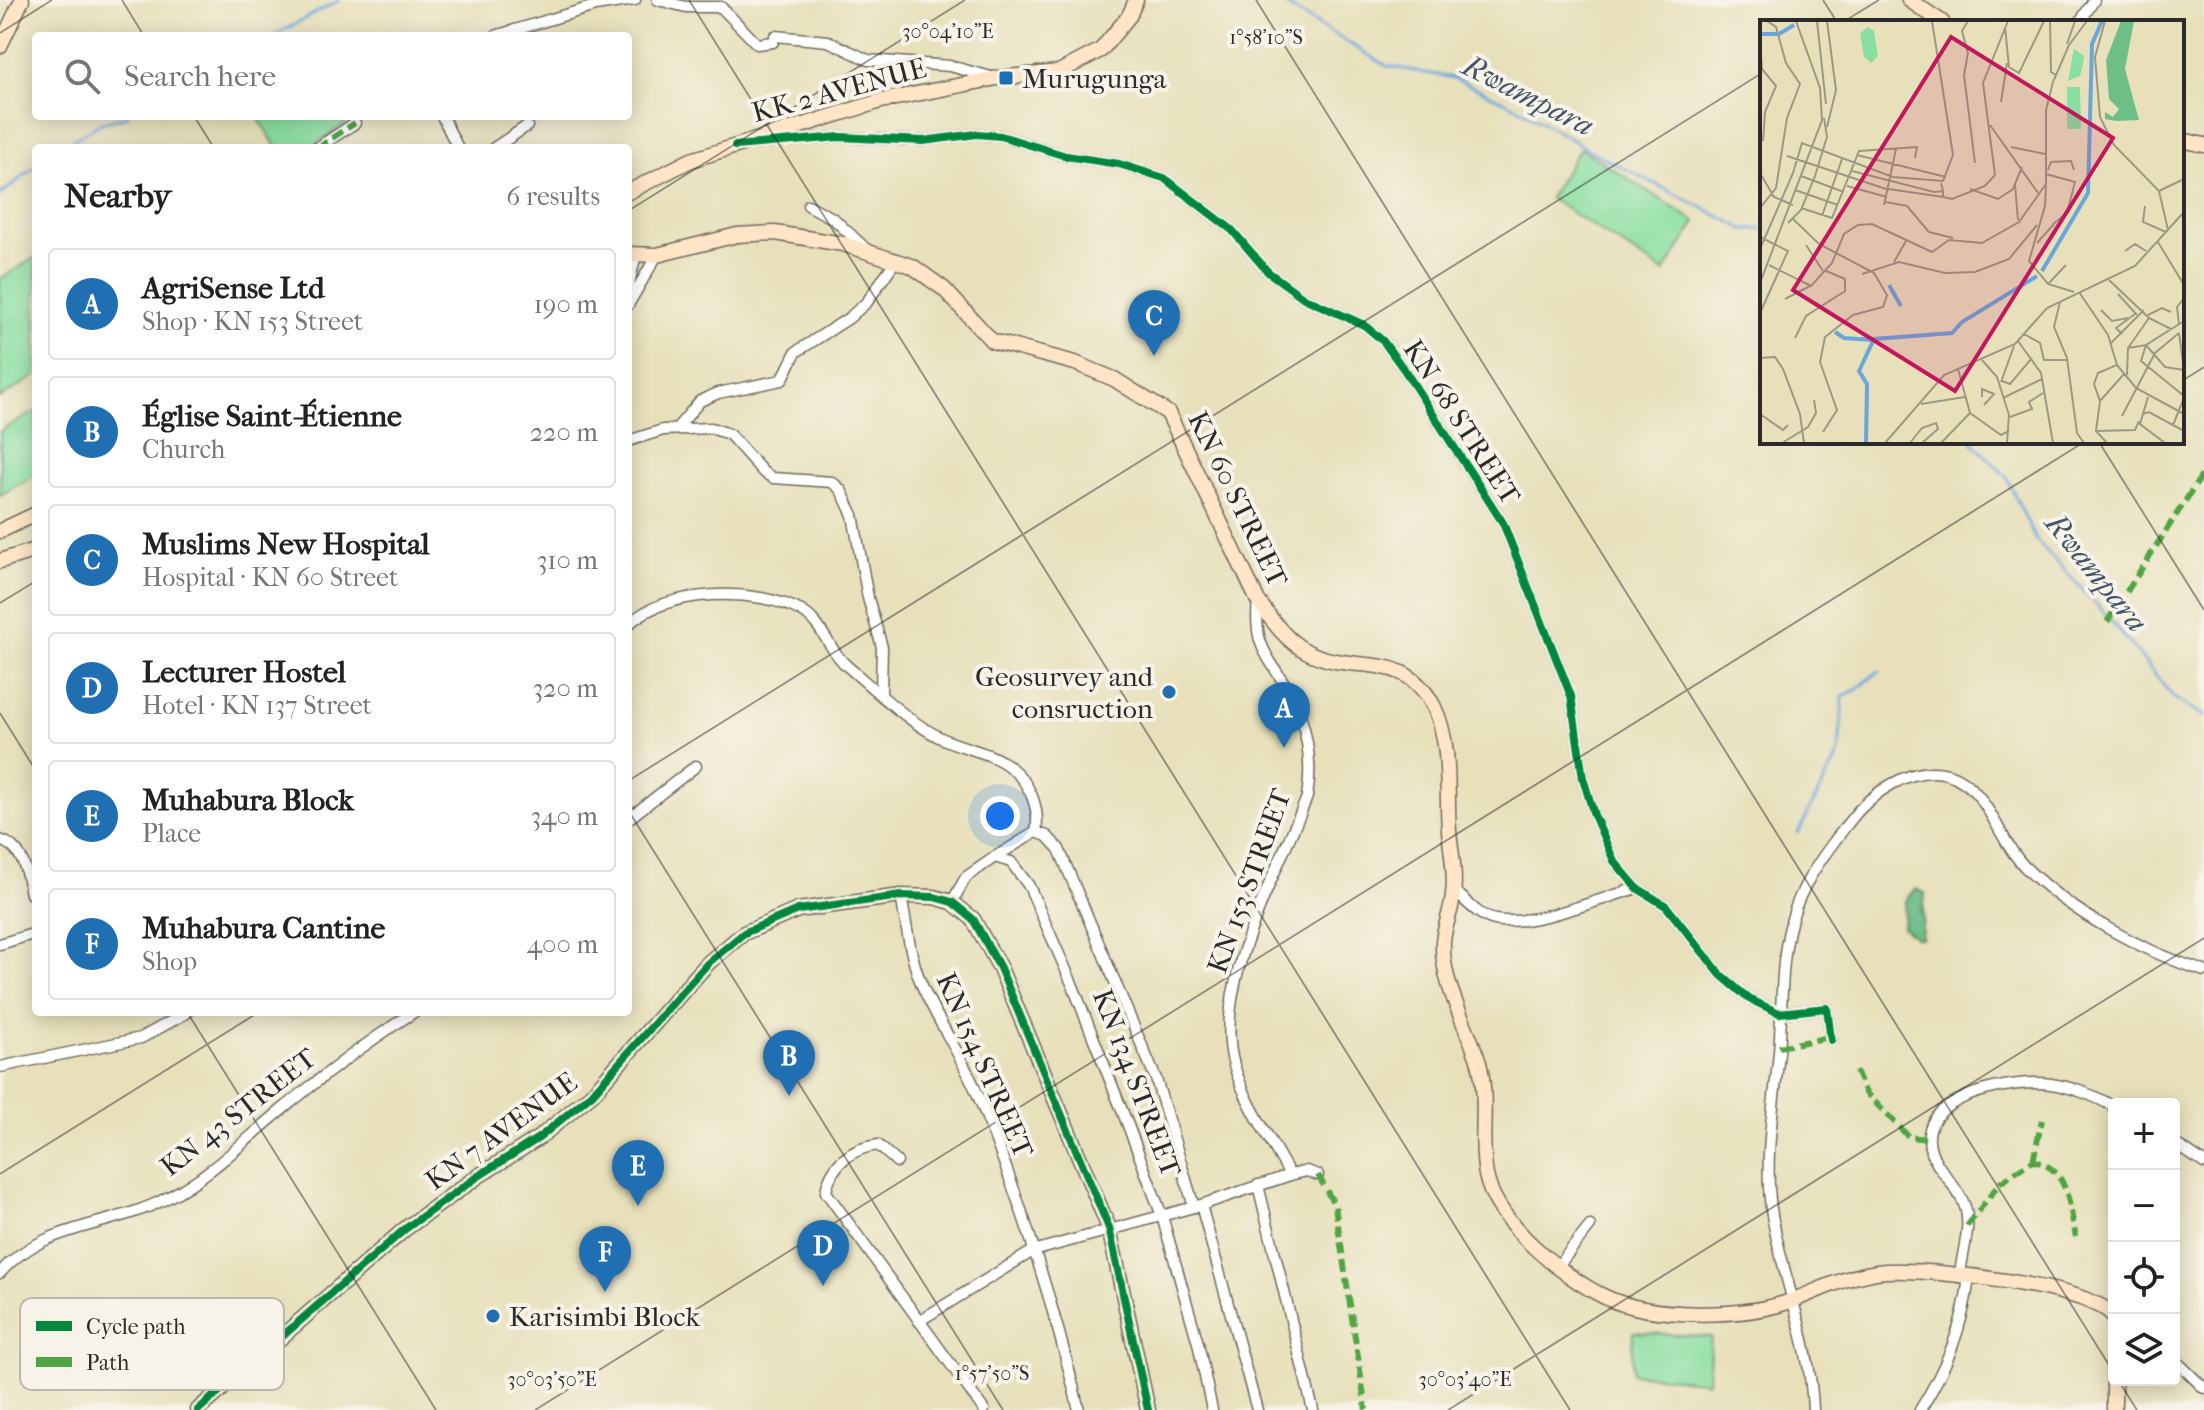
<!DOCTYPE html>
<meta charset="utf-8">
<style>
body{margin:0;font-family:"IM FELL French Canon",serif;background:#f6f6f6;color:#222}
.controls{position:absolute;right:24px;bottom:24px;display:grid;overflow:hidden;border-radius:8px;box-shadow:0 4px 20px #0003}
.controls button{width:72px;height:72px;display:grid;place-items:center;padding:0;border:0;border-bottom:2px solid #e0e0e0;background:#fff;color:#222;font:40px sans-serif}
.you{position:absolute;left:1000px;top:816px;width:28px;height:28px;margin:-20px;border:6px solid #fff;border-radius:50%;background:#1a73e8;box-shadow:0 0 0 12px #1a73e833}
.badge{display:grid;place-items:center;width:52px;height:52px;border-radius:50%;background:#1f6fb2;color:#fff;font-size:26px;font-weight:700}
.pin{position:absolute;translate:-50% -66px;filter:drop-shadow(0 2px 4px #0008)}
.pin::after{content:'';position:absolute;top:42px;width:28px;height:24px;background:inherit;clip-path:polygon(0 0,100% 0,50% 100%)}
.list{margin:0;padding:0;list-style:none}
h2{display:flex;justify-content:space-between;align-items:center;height:104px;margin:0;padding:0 32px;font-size:34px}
h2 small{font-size:26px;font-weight:400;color:#767676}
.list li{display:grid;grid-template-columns:52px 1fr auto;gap:24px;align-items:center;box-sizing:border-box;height:112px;margin:0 16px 16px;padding:0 16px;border:2px solid #e0e0e0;border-radius:8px}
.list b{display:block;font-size:30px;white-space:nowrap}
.list p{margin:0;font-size:26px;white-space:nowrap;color:#767676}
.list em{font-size:26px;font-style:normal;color:#767676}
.icon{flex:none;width:44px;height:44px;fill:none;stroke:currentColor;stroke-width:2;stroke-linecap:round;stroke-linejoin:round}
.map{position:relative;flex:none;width:2204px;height:1410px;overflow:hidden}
.search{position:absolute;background:#fff;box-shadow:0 4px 20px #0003;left:32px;top:32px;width:600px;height:88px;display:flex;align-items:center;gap:20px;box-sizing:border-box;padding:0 28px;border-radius:8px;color:#767676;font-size:30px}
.panel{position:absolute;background:#fff;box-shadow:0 4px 20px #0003;left:32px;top:144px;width:600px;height:872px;border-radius:8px}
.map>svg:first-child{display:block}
.grass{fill:#89dfa2;stroke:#5a8566;stroke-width:2}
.forest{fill:url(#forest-firs);stroke:#4c745a;stroke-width:2}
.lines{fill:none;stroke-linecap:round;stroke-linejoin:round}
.stream{stroke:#6aa6db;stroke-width:3}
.street-casing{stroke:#6d6a5d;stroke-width:13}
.secondary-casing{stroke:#6d6a5d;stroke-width:17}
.street{stroke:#fff;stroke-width:10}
.secondary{stroke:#ffe4c6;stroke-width:14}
.quiet{stroke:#51a443;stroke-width:6;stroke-dasharray:12 6;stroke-linecap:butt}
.cycleway-casing{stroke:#f7f3e8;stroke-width:13}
.cycleway{stroke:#00873e;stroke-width:8}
.ticks{fill:none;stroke:#2b2b2b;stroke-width:2;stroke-opacity:0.45}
.poi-dot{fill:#1f6fb2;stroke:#f7f3e8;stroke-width:3}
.labels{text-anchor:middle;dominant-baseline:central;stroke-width:8;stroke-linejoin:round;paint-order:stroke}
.poi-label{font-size:28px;fill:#2b2b2b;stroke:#f7f3e8;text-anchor:start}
.street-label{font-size:28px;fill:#2b2b2b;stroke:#f7f3e8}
.water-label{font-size:30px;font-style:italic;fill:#415669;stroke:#f7f3e8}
.inset-river{fill:none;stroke:#6aa6db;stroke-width:4}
.inset-road{fill:none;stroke:#9c9881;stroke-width:2}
.view{fill:#c2185b;fill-opacity:0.15;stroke:#c2185b;stroke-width:4}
.inset-edge{fill:none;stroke:#2b2b2b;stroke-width:4}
.key{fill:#f7f3e8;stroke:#bab7af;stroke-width:2}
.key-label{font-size:22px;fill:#2b2b2b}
.ticks-label{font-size:20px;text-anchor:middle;fill:#2b2b2b;stroke:#f7f3e8;stroke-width:8;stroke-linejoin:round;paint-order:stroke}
</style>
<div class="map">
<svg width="2204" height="1410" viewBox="0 0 2204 1410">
<defs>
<pattern id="forest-firs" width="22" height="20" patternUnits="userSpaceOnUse" patternTransform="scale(2)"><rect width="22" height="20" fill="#6ebe88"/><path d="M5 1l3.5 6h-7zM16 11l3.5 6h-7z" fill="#5b9b6f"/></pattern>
</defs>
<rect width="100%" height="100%" fill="#f7f3e8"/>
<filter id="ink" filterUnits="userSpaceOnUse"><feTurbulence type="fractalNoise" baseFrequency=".0125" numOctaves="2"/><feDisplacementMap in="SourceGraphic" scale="16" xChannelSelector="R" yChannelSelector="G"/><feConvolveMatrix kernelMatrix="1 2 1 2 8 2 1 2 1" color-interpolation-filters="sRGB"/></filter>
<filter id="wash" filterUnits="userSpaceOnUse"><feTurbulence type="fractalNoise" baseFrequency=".006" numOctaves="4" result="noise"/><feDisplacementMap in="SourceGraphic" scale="32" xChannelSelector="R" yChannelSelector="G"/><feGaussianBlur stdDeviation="1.8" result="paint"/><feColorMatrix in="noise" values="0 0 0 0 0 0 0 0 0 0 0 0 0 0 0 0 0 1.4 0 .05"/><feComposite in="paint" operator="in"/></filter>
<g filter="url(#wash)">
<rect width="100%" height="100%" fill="#e7e0ba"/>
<!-- grass -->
<g class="grass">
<polygon points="257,116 356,116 310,148 277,148"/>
<polygon points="1580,148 1696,222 1664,272 1549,198"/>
<polygon points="36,257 36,376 0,398 0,279"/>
<polygon points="36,411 36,475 0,495 0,431"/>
<polygon points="1633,1332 1711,1337 1708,1382 1632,1373"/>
</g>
<!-- forest -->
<polygon class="forest" points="1915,889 1925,893 1921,938 1915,938 1903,927 1905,901"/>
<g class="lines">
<!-- stream -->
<g class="stream">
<polyline points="1277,0 1387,66 1454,78 1517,107 1594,153 1707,210 1746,230 1762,229"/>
<polyline points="273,36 340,0"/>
<polyline points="60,148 101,123 128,116"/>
<polyline points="0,195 36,166"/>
<polyline points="1972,442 2006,476 2035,539 2109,618 2174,698 2204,716"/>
<polyline points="1798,833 1839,753 1843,696 1856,690 1879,671"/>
</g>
</g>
</g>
<g filter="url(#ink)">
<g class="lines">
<defs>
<g id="street">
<polyline points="658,0 686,7 721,7 757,44 773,42"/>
<polyline points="2080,22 2094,0"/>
<polyline points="495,36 595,6 635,0"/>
<polyline points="775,36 828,41 868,60 950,66 995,78"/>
<polyline points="442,116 458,148"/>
<polyline points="757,144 840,137 923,141 977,134 1001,136 1066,156 1119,164 1164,178 1232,230 1268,272 1304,298 1364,325 1383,341 1405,371 1503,523 1571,696 1583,778 1594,815 1614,861 1637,888 1666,906 1721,975 1749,999 1779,1013 1827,1008 1831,1040"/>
<polyline points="317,148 355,123"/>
<polyline points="494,148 527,126"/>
<polyline points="808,205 834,219 867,250"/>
<polyline points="628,288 636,254"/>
<polyline points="628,305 657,255"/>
<polyline points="677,428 700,401 718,393 782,380 796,352 849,318 867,302 896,260"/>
<polyline points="628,441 663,430 711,428 729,434 763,472 773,478 832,482 841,490 853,515 868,598 882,647 881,693"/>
<path d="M1258 601C1253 649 1269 656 1290 693 1307 724 1313 762 1307 797 1279 869 1211 987 1234 1065 1245 1103 1271 1140 1290 1175"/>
<path d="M628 625C665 588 757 587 801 611 822 622 829 651 847 666 875 690 906 720 939 737 962 749 991 751 1011 768 1030 783 1040 808 1036 832L995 857"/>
<polyline points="628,819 696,766"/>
<polyline points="1036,832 1047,836 1059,849 1156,1079 1194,1207"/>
<path d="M0 840C24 848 26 871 31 894"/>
<path d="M1454 890C1465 900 1479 917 1495 920 1532 927 1600 899 1637 888"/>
<path d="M901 896C907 927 910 960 924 990 940 1025 962 1057 977 1093 1019 1195 1053 1302 1079 1410"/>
<polyline points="952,902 966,877 995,857 1011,862 1029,886 1073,986 1129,1128 1162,1216 1198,1343 1212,1410"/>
<polyline points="0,944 36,933"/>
<polyline points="0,1067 141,1038 188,1012"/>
<polyline points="2174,1143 2204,1163"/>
<path d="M897 1162 878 1145C851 1148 830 1165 826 1192L984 1410"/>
<polyline points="1258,1185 1313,1410"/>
<polyline points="1201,1205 1257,1410"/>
<polyline points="1557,1267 1590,1226"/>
<path d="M0 1273C41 1224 110 1228 165 1199 205 1179 238 1147 272 1118 317 1080 364 1044 414 1012"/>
<path d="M1960 1277C1961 1254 1973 1226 1964 1204 1955 1181 1931 1167 1929 1140 1926 1094 2016 1079 2051 1084 2072 1087 2096 1096 2114 1107"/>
<polyline points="919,1321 1033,1251 1201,1205 1290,1175 1307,1171 1318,1175"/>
<polyline points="2174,1359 2204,1388"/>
<path d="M1813 1410C1811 1343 1783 1280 1772 1215 1763 1163 1774 1105 1779 1052 1783 1004 1779 956 1795 909 1806 877 1829 848 1849 822 1870 794 1911 764 1948 774 1989 787 1997 841 2027 869 2072 913 2144 952 2204 971"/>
<path d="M1920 1410C1947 1367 1963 1327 1969 1277"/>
</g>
<g id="secondary">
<polyline points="1909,0 1942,22"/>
<polyline points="0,46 22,0"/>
<polyline points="2182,140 2204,145"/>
<polyline points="628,192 691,160 881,101 997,78 1059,72 1101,50 1129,16 1136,0"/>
<path d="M628 254 657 255 737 235 775 233 843 244 912 266 944 289 992 341 1075 363 1114 379 1168 413 1258 601C1272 620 1285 640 1306 651 1354 677 1403 646 1434 707 1452 744 1446 791 1449 831 1451 852 1456 874 1453 894 1452 911 1444 926 1443 942 1441 984 1467 1024 1479 1063 1489 1100 1479 1138 1486 1175 1495 1222 1563 1277 1605 1297 1651 1319 1743 1318 1791 1301 1822 1289 1851 1274 1885 1271 1924 1268 2095 1286 2114 1317"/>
<polyline points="0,531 36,514"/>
<polyline points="0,561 36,550"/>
<polyline points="2114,1349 2114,1410"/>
<polyline points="198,1410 405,1229 477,1177 540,1137 592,1094 708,963 744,933 798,910 901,896 934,897 952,902 973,919 1000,968 1109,1228 1148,1410"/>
</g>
</defs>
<!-- street casing -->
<use href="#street" class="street-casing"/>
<!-- secondary casing -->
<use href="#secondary" class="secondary-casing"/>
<!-- street -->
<use href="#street" class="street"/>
<!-- secondary -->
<use href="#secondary" class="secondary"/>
<!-- quiet -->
<g class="quiet">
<polyline points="317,148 355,123"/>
<polyline points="2107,622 2204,472"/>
<polyline points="1779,1047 1830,1037"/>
<polyline points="1856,1071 1866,1093 1909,1137 1929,1139"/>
<polyline points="2033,1161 2042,1120"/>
<polyline points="1318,1175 1335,1206 1366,1410"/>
<path d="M1967 1226 2000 1183 2033 1161C2069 1166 2069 1207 2076 1237"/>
</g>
<defs>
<g id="cycleway">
<polyline points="735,146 840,137 923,141 977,134 1001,136 1066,156 1119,164 1164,178 1232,230 1268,272 1304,298 1364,325 1383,341 1405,371 1503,523 1571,696 1583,778 1594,815 1614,861 1637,888 1666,906 1721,975 1749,999 1779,1013 1827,1008 1831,1040"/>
<polyline points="198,1410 405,1229 477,1177 540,1137 592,1094 708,963 744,933 798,910 901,896 934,897 952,902 973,919 1000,968 1109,1228 1148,1410"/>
</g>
</defs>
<!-- cycleway casing -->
<use href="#cycleway" class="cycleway-casing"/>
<!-- cycleway -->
<use href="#cycleway" class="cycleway"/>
</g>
</g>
<!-- ticks -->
<path class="ticks" d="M122 0 144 36M689 0 1570 1410M1256 0 2114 1373M1823 0 1837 22M1843 22 1879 0M0 33 52 0M194 116 214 148M628 211 965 0M2182 381 2204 367M2099 442 2204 610M0 603 36 581M0 713 36 771M628 781 1762 73M628 810 1003 1410M187 1012 436 1410M0 1174 259 1012M2118 1380 2137 1410M535 1410 2084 442M1448 1410 2204 938"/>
<!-- markers -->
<g class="poi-dot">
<rect x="998" y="70" width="16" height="16" rx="4"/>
<circle cx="1169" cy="692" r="8"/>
<circle cx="493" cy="1316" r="8"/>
</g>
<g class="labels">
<!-- poi labels -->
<g class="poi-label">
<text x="1022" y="78">Murugunga</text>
<text x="1153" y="676" text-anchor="end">Geosurvey and<tspan x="1153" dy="32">consruction</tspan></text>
<text x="509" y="1316">Karisimbi Block</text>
</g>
<!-- street labels -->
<g class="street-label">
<text transform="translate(839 90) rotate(-15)">KK 2 AVENUE</text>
<text transform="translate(1462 422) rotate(57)">KN 68 STREET</text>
<text transform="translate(1238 499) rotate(64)">KN 60 STREET</text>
<text transform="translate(1249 881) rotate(-70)">KN 153 STREET</text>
<text transform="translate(985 1065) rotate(66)">KN 154 STREET</text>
<text transform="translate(1137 1083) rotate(69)">KN 134 STREET</text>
<text transform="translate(238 1112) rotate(-38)">KN 43 STREET</text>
<text transform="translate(501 1131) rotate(-36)">KN 7 AVENUE</text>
</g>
<!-- water labels -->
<g class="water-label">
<text transform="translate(1528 96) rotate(27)">Rwampara</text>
<text transform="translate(2096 573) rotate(51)">Rwampara</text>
</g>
</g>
<!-- overview -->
<g transform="translate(1760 20)">
<rect width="424" height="424" fill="#e7e0ba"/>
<path d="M108 7 114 11 118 36 111 43 104 37 100 13ZM307 67H320L321 109H307Z" fill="#89dfa2"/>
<path d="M361 1H374L365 49 379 100 357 101 345 99V92L353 97 359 89 349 79 346 40Z" fill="#6ebe88"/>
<path d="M314 29 324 36 323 44 320 56 308 61Z" fill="#89dfa2"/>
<path class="inset-river" d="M0 14H19L34 5M282 251 328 173 332 24 342 1M129 265 141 286M75 312 84 318 113 320M106 423 107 364 99 351 114 319 192 313 202 302 277 256"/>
<path class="inset-road" d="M57 1 66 84M67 1 76 70 67 107M208 1 202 11 208 33 204 55 215 143M290 1 291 52 296 55M345 1 335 37 340 97 354 125 399 171 408 210M245 7 249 47 259 53 284 1M307 24 315 1M1 35 2 49 16 66 5 92 3 121M241 82 247 43M0 105V146M230 105 278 173M251 127 285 134M97 135 186 157M27 136 129 170M288 150 291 142 311 141 314 150M92 151 174 172 183 171 181 163M0 153 14 177 33 185M33 153 42 123 133 157 183 161 193 135 172 1M286 154 315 162 307 193 293 204M41 156 84 172M255 165 258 200M286 165 285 186 269 241 288 264 314 272M87 166 127 177M129 169 183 177M210 169 238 179 253 169 262 147M35 170 78 185M183 171V177L192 179 225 166 235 155 223 63 248 1M399 171 424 159M126 182 147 186 169 212 193 218M124 185 136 129M385 186 383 202 406 212M0 188 16 168 27 98 40 64 26 43 16 7 7 1M41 188 72 198 99 131 157 127 155 138M62 196 82 139M32 198 59 224 114 253 127 275 123 287 93 295 65 317 60 342 77 390 63 412M28 203 41 190 55 156 67 117 64 98M0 217 28 231 0 293M398 222 424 265M277 223 294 204M46 225 63 251M0 229 33 153M365 231 375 224 386 231M134 242 146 221M9 245 51 266 72 243 84 214 98 205 112 204 172 232 189 220 222 223 259 202 286 164V90L293 62 309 25 327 1M102 254 139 242 185 253 215 252 249 239 277 205M349 260 389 298 368 328 367 355M0 263 62 100 60 68 36 1M289 263 306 245M319 272 348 315 357 345 338 353 334 364 340 381 336 411 347 423M358 274 377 295M25 279 50 266M300 282 294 307 307 338 317 413 324 423M341 290 352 301 368 298M388 295 402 288 411 292M389 298 411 309M424 301 386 325 381 341 424 376M419 304 417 287 424 278M419 313 424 350M264 314 280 323 284 340H307M362 314 356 308 375 294M35 318 46 296 85 271V259L66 251M258 321 281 353 293 423M350 324 384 290M368 328 386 325 405 347 424 350M0 338 15 337 23 349 40 394 44 423M222 340 237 357 249 395 247 423M357 345 376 368 424 394M198 349 210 393 241 415 249 411M242 361 250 364 272 338M241 362 254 326M222 377V369L234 374 224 385M388 377 380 404 405 423M243 378 282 359M340 381 364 354M161 384 205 377M0 394 23 410 28 405M383 394 389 392 424 411M362 396 395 333 419 313M250 397 272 389 269 382 283 373M413 405 424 378M336 411 375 410 379 401M22 423 48 407 56 393 54 380M125 423 184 355 255 324 287 288 375 246 424 192M150 423 162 408 176 403 178 409 162 423M181 423 210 393"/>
<path class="view" d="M191 17 353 118 195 371 33 270Z"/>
<rect width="424" height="424" class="inset-edge"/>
</g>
<!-- legend -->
<rect x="20" y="1298" width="264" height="92" rx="12" class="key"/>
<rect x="36" y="1321" width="36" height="10" fill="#00873e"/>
<rect x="36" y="1357" width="36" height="10" fill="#51a443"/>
<g class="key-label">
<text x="86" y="1334">Cycle path</text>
<text x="86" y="1370">Path</text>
</g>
<g class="ticks-label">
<text x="948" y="38">30°04'10"E</text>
<text x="1266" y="44">1°58'10"S</text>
<text x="992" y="1380">1°57'50"S</text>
<text x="552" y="1386">30°03'50"E</text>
<text x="1465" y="1386">30°03'40"E</text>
</g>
</svg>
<div class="controls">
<button>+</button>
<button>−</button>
<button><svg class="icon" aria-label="locate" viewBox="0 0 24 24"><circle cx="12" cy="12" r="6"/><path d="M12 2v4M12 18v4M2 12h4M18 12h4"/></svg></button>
<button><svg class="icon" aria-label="layers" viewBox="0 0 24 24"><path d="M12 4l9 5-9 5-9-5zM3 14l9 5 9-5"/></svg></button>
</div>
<div class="you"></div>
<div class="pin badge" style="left:1284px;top:748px">A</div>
<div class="pin badge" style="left:789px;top:1096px">B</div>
<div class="pin badge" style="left:1154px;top:356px">C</div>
<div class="pin badge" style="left:823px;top:1286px">D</div>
<div class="pin badge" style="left:638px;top:1206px">E</div>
<div class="pin badge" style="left:605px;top:1292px">F</div>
<div class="search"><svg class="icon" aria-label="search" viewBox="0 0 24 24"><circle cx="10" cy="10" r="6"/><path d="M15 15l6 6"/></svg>Search here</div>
<section class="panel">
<h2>Nearby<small>6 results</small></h2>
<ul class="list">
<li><span class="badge">A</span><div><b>AgriSense Ltd</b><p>Shop · KN 153 Street</p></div><em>190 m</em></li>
<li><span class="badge">B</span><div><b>Église Saint-Étienne</b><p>Church</p></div><em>220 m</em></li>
<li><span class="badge">C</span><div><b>Muslims New Hospital</b><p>Hospital · KN 60 Street</p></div><em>310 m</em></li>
<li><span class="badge">D</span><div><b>Lecturer Hostel</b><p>Hotel · KN 137 Street</p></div><em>320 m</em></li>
<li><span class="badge">E</span><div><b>Muhabura Block</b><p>Place</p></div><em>340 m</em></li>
<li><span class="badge">F</span><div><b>Muhabura Cantine</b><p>Shop</p></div><em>400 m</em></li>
</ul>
</section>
</div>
